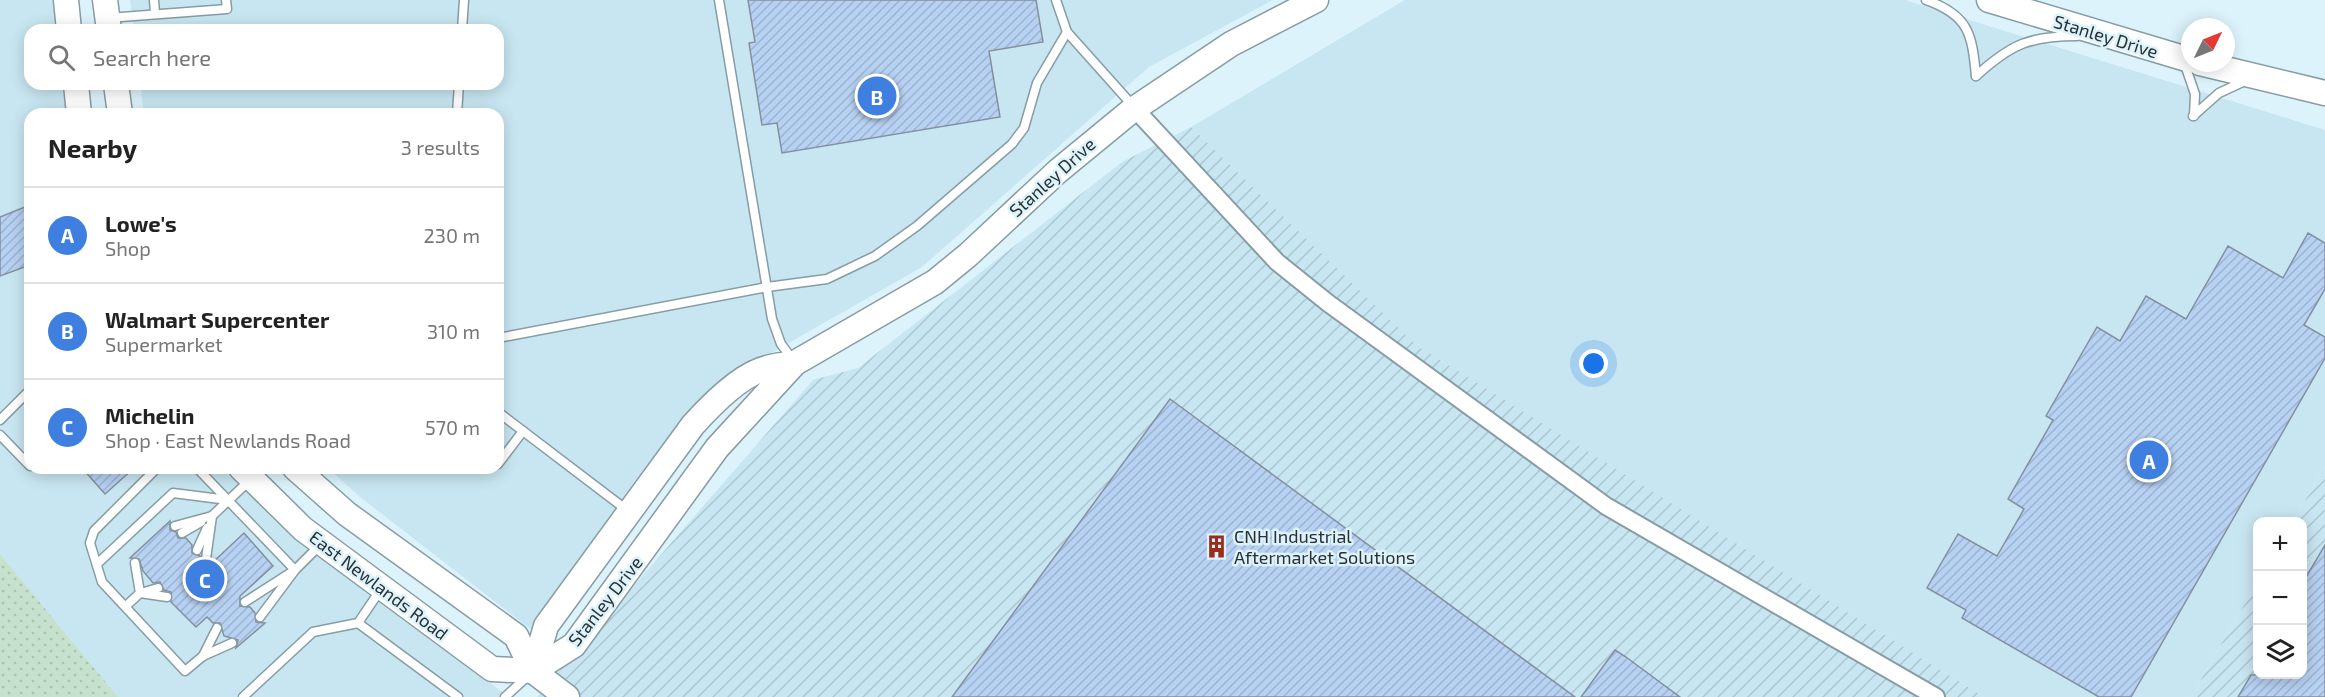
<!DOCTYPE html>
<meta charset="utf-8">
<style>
body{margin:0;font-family:"Exo 2",sans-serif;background:#f6f6f6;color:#222}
.controls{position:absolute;right:18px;bottom:18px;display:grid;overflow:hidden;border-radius:12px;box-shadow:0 3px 15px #0003}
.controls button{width:54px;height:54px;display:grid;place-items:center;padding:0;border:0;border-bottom:2px solid #e0e0e0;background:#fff;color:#222;font:30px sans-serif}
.compass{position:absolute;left:2181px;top:18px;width:54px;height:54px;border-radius:50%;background:#fff;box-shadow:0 3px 15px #0003;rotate:47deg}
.you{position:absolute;left:1594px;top:364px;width:21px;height:21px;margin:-15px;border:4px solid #fff;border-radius:50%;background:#1a73e8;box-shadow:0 0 0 9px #1a73e833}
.badge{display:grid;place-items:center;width:39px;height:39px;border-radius:50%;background:#972e1c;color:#fff;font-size:20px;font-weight:700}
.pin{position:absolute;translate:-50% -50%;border:3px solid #fff;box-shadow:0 2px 6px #0006}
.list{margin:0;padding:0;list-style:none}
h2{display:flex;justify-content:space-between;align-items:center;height:78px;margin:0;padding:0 24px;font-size:26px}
h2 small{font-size:20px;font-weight:400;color:#767676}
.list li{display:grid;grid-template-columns:39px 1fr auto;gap:18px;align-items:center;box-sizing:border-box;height:96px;padding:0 24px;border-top:2px solid #e0e0e0}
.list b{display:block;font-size:22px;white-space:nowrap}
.list p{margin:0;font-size:20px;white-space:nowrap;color:#767676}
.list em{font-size:20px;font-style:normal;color:#767676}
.icon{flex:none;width:33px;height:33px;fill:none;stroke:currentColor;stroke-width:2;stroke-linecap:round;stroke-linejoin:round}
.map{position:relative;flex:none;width:2325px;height:697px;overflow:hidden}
.search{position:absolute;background:#fff;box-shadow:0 3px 15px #0003;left:24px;top:24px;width:480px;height:66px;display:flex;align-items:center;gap:15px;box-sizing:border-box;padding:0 21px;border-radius:18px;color:#767676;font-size:22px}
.panel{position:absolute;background:#fff;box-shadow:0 3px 15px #0003;left:24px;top:108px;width:480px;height:366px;border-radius:18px}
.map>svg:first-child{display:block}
.built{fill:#c8e6f1}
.industrial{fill:url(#industrial-furrows)}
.grass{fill:url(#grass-dots)}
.building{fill:url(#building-hatch);stroke:#848f9e;stroke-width:1.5}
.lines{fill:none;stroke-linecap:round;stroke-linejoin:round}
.lane-casing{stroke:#879ca3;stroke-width:11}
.street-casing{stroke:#879ca3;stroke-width:20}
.secondary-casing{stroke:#879ca3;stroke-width:27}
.lane{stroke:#fff;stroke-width:8}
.street{stroke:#fff;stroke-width:16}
.secondary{stroke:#fff;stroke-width:24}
.labels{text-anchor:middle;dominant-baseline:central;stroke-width:5;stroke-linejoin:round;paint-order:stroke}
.street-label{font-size:18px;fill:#293134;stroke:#ddf3fb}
.poi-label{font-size:18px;fill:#293134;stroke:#ddf3fb;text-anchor:start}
</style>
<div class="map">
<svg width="2325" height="697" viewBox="0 0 2325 697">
<defs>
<pattern id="industrial-furrows" width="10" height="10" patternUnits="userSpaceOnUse" patternTransform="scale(1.5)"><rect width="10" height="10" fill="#c8e6f1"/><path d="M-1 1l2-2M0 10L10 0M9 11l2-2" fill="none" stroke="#acc6cf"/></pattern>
<pattern id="grass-dots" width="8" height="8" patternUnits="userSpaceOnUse" patternTransform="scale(1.5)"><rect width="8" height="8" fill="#c6e1cd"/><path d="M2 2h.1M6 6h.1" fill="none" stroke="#aac2b1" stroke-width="1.8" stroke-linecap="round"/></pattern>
<pattern id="building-hatch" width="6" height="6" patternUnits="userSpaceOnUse" patternTransform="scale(1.5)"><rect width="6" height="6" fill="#b7d1f2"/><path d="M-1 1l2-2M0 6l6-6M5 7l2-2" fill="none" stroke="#9db4d0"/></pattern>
</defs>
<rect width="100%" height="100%" fill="#ddf3fb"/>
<!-- built -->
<g class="built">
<polygon points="0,0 54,0 58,30 30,30 30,84 66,84 71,114 30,114 30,468 223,468 276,522 509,697 118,697 0,554"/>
<polygon points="130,0 1273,0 1149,67 922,267 722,381 533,631 360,497 328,468 498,468 498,114 144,114 140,84 498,84 498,30 134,30"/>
<polygon points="1405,0 1905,0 2325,130 2325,467 2293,521 2258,522 2257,582 2191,697 1984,697 1416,346 1191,127"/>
</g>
<!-- industrial -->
<g class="industrial">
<polygon points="1191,127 1416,345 1984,697 537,697 813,380 858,368 1122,162"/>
<polygon points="2325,467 2325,697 2191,697 2257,582 2258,674 2302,674 2302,522 2293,521"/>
</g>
<!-- grass -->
<polygon class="grass" points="0,554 118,697 0,697"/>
<!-- building -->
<g class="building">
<polygon points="748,0 1036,0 1043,42 989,51 1000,117 782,153 777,123 762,125 749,43 755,42"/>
<polygon points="25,207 30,220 30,265 0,276 0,217"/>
<polygon points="2308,233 2325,243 2325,289 2304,325 2325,337 2325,358 2131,697 2099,697 1962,618 1966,610 1927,588 1958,534 1997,556 2024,509 2008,499 2053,420 2046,416 2097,327 2120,341 2146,296 2186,319 2228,246 2283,278"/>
<polygon points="1170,399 1575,697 952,697"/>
<polygon points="82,468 134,468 105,494"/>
<polygon points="170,521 170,530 176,532 178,538 186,538 192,545 192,553 200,556 203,564 211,564 244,533 273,566 240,596 240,606 250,607 255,613 256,622 265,623 236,648 238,640 224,636 220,623 213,623 207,617 196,627 171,602 171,592 164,590 160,582 153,583 143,571 139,559 130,558"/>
<polygon points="2325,545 2325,697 2238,697 2251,675 2302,675 2302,584"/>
<polygon points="1615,650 1626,657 1680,697 1581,697"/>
</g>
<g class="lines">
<defs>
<g id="lane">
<polyline points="154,0 155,13"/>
<polyline points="719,0 772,319 781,344 793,360"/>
<polyline points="1056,0 1067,32 1134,107"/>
<path d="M1926 0C1969 15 1972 34 1976 76"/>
<polyline points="108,18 227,9 226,0"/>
<polyline points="462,30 464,0"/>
<polyline points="2184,62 2195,94 2194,116"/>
<path d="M1976 76C2011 44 2030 36 2077 36"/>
<polyline points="457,114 459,84"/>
<polyline points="2193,116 2219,93 2247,80"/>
<polyline points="498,338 767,287 827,279 875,256 917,226 1012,144 1024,128 1037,83 1067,32"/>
<polyline points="498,412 628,511"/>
<polyline points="0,420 30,390"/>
<polyline points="0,435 30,466"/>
<polyline points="498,464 523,431"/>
<polyline points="157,468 94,531 90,543 102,582 185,671 203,656 217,628"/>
<polyline points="197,468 295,570"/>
<polyline points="175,526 212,516 251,479"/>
<polyline points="182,533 201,522"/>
<polyline points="197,550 207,528"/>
<polyline points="206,559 212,516"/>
<polyline points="97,564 173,493 228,500"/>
<polyline points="144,592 158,588"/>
<polyline points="140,593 167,597"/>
<polyline points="245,602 290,573"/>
<polyline points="126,606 140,593 135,563"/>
<polyline points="260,617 295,570 321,544"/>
<polyline points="358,623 458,697"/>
<polyline points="203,656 232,643"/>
<polyline points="243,697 313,632 358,623 381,589"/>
<polyline points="505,697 529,675"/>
</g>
<polyline id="street" points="1135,109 1277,262 1328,303 1606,506 1936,697"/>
<g id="secondary">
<polyline points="66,0 69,30"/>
<polyline points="105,0 109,30"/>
<polyline points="1989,0 2190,60"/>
<polyline points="2200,63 2325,93"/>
<polyline points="76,84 79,114"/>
<polyline points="116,84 120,114"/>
<polyline points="241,468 303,529 492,669 533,671"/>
<polyline points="295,468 347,514 516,636 533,671 567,697"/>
<polyline points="533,671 574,645 717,448 795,363 935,282 968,255 1058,171 1131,111 1231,44 1316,0"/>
<path d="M533 671 546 626 693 425C711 405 741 374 767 368 776 365 786 365 795 363"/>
</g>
</defs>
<!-- lane casing -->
<use href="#lane" class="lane-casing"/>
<!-- street casing -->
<use href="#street" class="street-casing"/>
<!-- secondary casing -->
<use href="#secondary" class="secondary-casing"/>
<!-- lane -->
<use href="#lane" class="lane"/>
<!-- street -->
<use href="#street" class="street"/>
<!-- secondary -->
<use href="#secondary" class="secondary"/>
</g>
<!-- icons -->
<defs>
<symbol id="building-bare" viewBox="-9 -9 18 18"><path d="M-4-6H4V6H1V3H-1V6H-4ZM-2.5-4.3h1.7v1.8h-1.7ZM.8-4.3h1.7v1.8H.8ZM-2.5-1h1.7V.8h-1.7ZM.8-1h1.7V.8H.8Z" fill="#972e1c" stroke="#ddf3fb" stroke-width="2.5" paint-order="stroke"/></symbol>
</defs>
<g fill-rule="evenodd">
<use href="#building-bare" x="1200" y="530" width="33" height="33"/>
</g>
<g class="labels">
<!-- street labels -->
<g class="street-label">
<text transform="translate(2106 36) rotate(17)">Stanley Drive</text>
<text transform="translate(1052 177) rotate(-42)">Stanley Drive</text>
<text transform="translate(379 585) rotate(37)">East Newlands Road</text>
<text transform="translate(605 601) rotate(-52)">Stanley Drive</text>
</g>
<!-- poi labels -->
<g class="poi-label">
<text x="1234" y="536">CNH Industrial<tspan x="1234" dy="21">Aftermarket Solutions</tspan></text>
</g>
</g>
</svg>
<div class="controls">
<button>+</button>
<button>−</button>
<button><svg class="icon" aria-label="layers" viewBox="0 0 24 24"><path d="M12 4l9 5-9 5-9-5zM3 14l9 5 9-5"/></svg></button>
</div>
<svg class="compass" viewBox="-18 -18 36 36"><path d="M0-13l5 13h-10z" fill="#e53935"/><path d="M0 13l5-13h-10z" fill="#767676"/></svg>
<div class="you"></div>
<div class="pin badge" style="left:2149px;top:460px;background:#3f7fe0">A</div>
<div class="pin badge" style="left:877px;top:96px;background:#3f7fe0">B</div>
<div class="pin badge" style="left:205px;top:579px;background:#3f7fe0">C</div>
<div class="search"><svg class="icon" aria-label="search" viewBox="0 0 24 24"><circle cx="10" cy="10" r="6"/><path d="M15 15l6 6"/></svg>Search here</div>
<section class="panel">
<h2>Nearby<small>3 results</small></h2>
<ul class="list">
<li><span class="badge" style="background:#3f7fe0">A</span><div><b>Lowe's</b><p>Shop</p></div><em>230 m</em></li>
<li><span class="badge" style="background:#3f7fe0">B</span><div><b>Walmart Supercenter</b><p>Supermarket</p></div><em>310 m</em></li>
<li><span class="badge" style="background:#3f7fe0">C</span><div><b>Michelin</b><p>Shop · East Newlands Road</p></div><em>570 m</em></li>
</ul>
</section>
</div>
